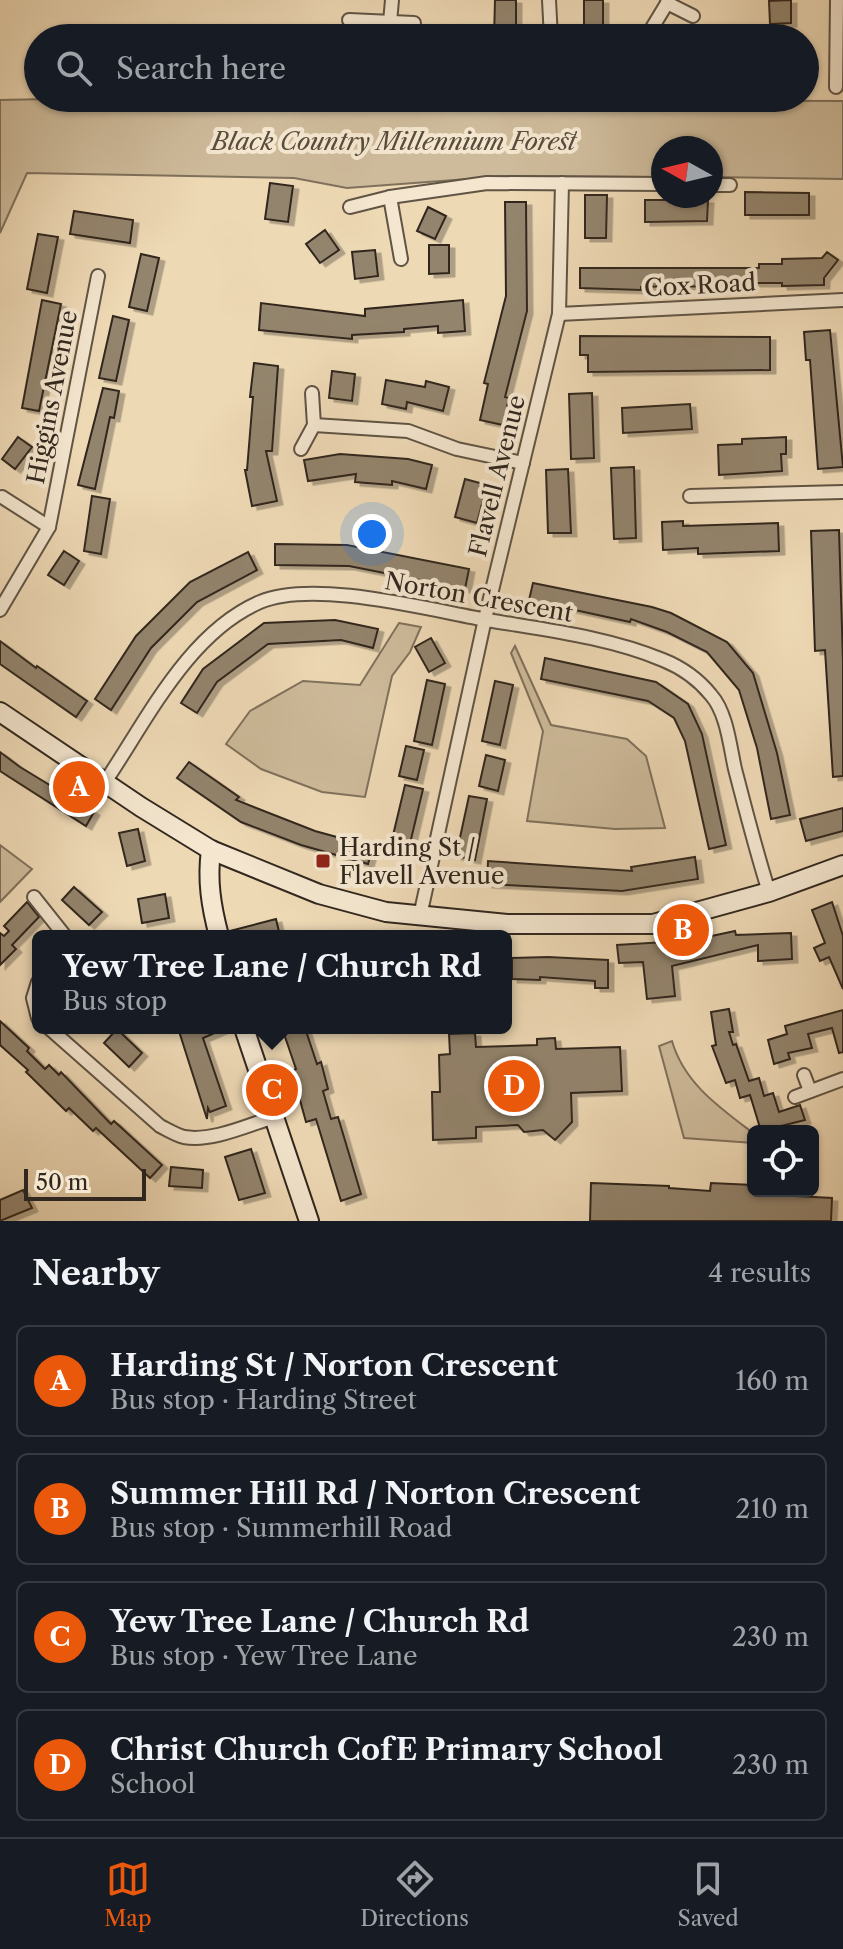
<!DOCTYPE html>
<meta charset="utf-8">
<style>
body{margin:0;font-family:"Libre Caslon Text",serif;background:#20242c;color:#f1f3f6}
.controls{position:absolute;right:24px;bottom:24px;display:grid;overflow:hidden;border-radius:12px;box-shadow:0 2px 6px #0004}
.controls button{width:72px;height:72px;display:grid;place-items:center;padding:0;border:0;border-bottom:2px solid #363941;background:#171b24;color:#f1f3f6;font:40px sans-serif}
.compass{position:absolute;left:651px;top:136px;width:72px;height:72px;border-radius:50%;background:#171b24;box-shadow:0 2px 6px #0004;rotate:278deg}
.scale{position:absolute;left:24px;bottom:20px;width:122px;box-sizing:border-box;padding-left:8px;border:4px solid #31271e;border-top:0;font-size:22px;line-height:28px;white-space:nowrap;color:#31271e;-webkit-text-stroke:6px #f4e6cf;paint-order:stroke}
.you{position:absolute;left:372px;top:534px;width:28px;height:28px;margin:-20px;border:6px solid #fff;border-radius:50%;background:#1a73e8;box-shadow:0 0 0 12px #1a73e833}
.badge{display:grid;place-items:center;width:52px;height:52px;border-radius:50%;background:#ea580c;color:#fff;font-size:26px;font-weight:700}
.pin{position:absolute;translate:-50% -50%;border:4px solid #fff;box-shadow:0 2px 8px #0006}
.popup{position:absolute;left:32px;top:930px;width:480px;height:104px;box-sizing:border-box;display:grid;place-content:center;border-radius:12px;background:#171b24;filter:drop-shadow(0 2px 6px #0005);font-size:26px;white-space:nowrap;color:#9ea1a6}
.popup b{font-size:30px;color:#f1f3f6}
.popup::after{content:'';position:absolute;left:50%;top:100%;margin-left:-16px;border:16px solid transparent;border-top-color:#171b24}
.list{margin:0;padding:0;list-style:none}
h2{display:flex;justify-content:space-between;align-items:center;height:104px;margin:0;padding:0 32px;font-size:34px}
h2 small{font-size:26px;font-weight:400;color:#9ea1a6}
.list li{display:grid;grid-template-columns:52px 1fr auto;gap:24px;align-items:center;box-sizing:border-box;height:112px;margin:0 16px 16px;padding:0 16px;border:2px solid #363941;border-radius:12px}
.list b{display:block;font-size:30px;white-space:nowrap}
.list p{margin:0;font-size:26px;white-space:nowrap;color:#9ea1a6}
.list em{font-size:26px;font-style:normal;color:#9ea1a6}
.icon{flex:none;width:44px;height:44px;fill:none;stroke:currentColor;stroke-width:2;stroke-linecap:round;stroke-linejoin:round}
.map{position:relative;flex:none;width:843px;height:1221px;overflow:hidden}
.search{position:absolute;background:#171b24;box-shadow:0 2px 6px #0004;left:24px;right:24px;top:24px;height:88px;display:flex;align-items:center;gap:20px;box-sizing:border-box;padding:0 28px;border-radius:44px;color:#9ea1a6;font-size:30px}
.sheet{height:616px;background:#171b24}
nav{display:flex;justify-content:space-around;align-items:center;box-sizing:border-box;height:112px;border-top:2px solid #363941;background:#171b24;font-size:22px;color:#9ea1a6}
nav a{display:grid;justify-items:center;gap:4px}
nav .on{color:#ea580c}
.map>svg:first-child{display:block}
.green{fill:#cebb9b;stroke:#80715c;stroke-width:2}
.building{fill:#93846d;stroke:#31271e;stroke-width:2;filter:url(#shadow)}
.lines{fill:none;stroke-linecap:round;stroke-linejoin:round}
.minor-casing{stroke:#605444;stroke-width:16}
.secondary-casing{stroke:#31271e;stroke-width:22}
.minor{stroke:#f4e6cf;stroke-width:12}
.secondary{stroke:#f4e6cf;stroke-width:18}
.poi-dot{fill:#8f2418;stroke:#f4e6cf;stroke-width:3}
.labels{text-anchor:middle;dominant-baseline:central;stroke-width:8;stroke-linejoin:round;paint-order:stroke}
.park-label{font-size:24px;font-style:italic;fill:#584c3d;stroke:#f4e6cf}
.street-label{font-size:24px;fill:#31271e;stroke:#f4e6cf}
.poi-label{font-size:24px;fill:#31271e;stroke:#f4e6cf;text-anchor:start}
</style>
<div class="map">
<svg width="843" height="1221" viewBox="0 0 843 1221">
<defs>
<filter id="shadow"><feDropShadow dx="5.5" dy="3.5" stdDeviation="0" flood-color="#0004"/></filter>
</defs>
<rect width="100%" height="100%" fill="#eed9b5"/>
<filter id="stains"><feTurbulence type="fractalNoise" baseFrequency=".0025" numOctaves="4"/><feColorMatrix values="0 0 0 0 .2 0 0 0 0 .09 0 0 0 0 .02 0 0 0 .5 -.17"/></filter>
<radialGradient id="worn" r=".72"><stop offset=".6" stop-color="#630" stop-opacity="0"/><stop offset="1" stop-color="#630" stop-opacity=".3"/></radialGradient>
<!-- green -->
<g class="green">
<polygon points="93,98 843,101 843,179 711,177 711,148 663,148 663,177 508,176 347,188 294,178 27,173 0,233 0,100"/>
<polygon points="399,623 421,627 410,652 392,676 365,797 322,792 261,769 226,744 250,711 303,681 360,685"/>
<polygon points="515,646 551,725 627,739 646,756 665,828 615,829 527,821 543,731 511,653"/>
<polygon points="0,845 32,869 0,902"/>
<path d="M672 1041C684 1083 719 1107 753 1133V1143L684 1138 659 1046Z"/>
</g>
<!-- building -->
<g class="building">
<polygon points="495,0 516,0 516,38 494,38"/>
<rect x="584" y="0" width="19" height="34"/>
<polygon points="791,0 791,23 770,24 769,1"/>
<polygon points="270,183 293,186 288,222 265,219"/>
<polygon points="745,192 809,193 809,215 745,215"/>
<polygon points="585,195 607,195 606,238 585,238"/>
<polygon points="645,200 708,200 707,221 645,222"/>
<polygon points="505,202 526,202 527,311 505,397 509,398 503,425 480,420 488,384 484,383 506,296"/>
<polygon points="428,207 446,216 435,239 417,231"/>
<polygon points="74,211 133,220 130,243 70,234"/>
<polygon points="325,230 339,250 320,263 306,244"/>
<polygon points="38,234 58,237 47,293 27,289"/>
<polygon points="429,245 449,245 449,273 429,274"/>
<polygon points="375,250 378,276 355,279 352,252"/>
<polygon points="827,252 838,260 824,278 824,285 782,286 782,283 747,283 747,288 677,286 641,287 641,290 580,288 580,268 759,268 759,264 782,264 782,259 822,258"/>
<polygon points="141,254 159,258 147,311 129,307"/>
<polygon points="42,300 61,304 39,411 22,408"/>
<polygon points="463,300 465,331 438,333 438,326 404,329 404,332 352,335 352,339 259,330 261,303 365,316 365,309"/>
<polygon points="113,316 129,320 116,381 99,378"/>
<polygon points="830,330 843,467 818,469 810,360 806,360 804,332"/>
<polygon points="580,336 770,337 770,370 588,372 588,355 580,355"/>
<polygon points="254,363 278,366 272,451 266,451 277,501 252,506 245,470 247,470 253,397 250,397"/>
<polygon points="332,371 355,374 352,401 329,398"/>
<polygon points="386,380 425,387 426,381 449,387 443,411 407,402 406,409 382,404"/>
<polygon points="103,388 119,391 114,418 110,417 95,489 78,485"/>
<polygon points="592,393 594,458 571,459 569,394"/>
<polygon points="690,404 692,429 623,433 622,408"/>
<polygon points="18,437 32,447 15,469 2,459"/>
<polygon points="786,437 786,454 781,454 782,471 719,475 718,445 742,444 742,439"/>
<polygon points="340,454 408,459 432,465 426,489 392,481 392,485 355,482 356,474 308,481 304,460"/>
<polygon points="634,467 636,538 614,539 611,468"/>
<polygon points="568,469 571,533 548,533 546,470"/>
<polygon points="465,479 487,485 477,523 455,517"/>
<polygon points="92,496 110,499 101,554 84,551"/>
<polygon points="683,521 683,526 778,523 779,551 698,554 698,548 663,550 662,522"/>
<polygon points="839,530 843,661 843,776 833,777 825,650 815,651 811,531"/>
<polygon points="275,544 347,545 469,569 465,589 349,566 275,565"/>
<polygon points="64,551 79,561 64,585 48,575"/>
<polygon points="248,552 257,570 197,602 151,648 111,710 95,699 136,636 190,582"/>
<polygon points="533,583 652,607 671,613 727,642 753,673 777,753 790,815 771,819 757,748 739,690 707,652 667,632 631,619 630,622 529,600"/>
<polygon points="335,620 378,629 373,648 341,640 268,644 217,682 197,713 181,703 203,669 264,623"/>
<polygon points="431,638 445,663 429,672 415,647"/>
<polygon points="0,641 36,668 37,666 87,701 76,717 0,664"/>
<polygon points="545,658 656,682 688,704 702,734 726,845 709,849 685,741 674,718 648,701 541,679"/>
<polygon points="427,680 445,684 432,745 414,741"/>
<polygon points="495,681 513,685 500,745 482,741"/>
<polygon points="406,746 424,750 417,780 399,776"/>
<polygon points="0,752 20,767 94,812 86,826 0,771"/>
<polygon points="486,755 505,760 498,791 479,786"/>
<polygon points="189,762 239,797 236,800 315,831 373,847 368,864 301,845 241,822 177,778"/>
<polygon points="405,785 423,789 408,852 390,848"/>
<polygon points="469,796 487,799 475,860 456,856"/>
<polygon points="843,808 843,831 806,841 800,819"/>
<polygon points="138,829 145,861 127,866 119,833"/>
<polygon points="695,857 698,879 622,891 487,884 488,861 632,871 631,867"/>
<polygon points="74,887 102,912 89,925 62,900"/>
<polygon points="165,894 169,918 142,923 138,899"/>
<polygon points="27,902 39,917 12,945 16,949 0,965 0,933 4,936 9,931 4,926"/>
<polygon points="832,902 843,936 843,989 829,957 820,961 814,948 825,943 812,910"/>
<polygon points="276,919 280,936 231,936 230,931"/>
<polygon points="735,931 736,935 791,933 792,959 758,961 758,945 672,966 675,996 647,999 643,962 619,963 617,945 665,942 665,946"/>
<polygon points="548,957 608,960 608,988 595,988 595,981 540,977 540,980 512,979 512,958"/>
<polygon points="729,1009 733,1032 729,1032 733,1045 736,1044 749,1081 759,1078 764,1096 773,1093 779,1112 800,1105 805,1120 761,1131 750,1095 740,1098 735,1080 726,1083 712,1046 716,1045 711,1012"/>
<polygon points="843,1010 843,1052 839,1053 832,1028 808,1034 812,1048 788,1053 790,1059 774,1064 768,1040 787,1034 785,1026"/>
<polygon points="0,1021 29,1048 27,1051 45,1069 49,1065 59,1075 61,1072 111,1124 114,1121 162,1165 150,1178 96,1128 93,1131 69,1108 66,1111 26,1072 28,1070 0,1045"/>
<polygon points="178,1028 226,1028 203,1038 226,1106 210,1112 208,1108 207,1119"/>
<polygon points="282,1028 305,1028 317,1064 321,1062 328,1089 323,1091 331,1119 338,1117 361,1194 341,1201 316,1119 306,1122 292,1071 296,1069"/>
<polygon points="117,1029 142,1053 129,1067 104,1043"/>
<polygon points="475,1033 476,1047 537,1045 537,1039 555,1038 556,1049 620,1047 622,1091 571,1093 572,1122 555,1140 543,1130 524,1132 518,1125 476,1127 476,1138 433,1140 432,1092 440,1092 439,1055 450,1054 449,1034"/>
<polygon points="251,1149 265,1193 239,1200 225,1157"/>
<polygon points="171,1167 203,1170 202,1188 169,1186"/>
<polygon points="591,1183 669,1186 669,1188 710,1191 711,1183 753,1185 753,1191 759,1191 758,1194 832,1198 831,1221 590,1221"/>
<polygon points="23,1190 32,1208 0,1221 0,1200"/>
</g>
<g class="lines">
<defs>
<g id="minor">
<polyline points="549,0 551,38"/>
<polyline points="667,3 693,16"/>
<polyline points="349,20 414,23"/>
<polyline points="390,22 392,0"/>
<polyline points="649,33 669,0"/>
<polyline points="836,87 837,0"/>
<polyline points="711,185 730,185"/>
<polyline points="390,197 401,259"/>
<polyline points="350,207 390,197 487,183 663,184"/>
<polyline points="559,314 843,300"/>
<polyline points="314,425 408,431 457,449 523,463"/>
<polyline points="301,449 314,425 312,393"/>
<polyline points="690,496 843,492"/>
<polyline points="2,497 49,527"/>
<polyline points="0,610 49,527 98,276"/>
<path d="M105 782C147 720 188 633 260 602 314 579 430 610 487 620 546 630 608 637 663 660 683 668 698 679 711 695 727 713 730 747 735 769 746 811 756 851 769 892"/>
<polyline points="34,897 65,936"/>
<polyline points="420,916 485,619 559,314 562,183"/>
<polyline points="38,982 33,998 38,1018"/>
<path d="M49 1028 160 1126C168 1130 176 1135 184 1137 212 1142 248 1125 274 1117"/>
<polyline points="804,1075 810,1091"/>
<polyline points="795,1097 843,1079"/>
</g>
<g id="secondary">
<polyline points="0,712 141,807 211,850 319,894 386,912 507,924 653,924 769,892 843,865"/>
<path d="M211 850C207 880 211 906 219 936"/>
<polyline points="244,1028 309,1221"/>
</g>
</defs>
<!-- minor casing -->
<use href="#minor" class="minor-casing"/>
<!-- secondary casing -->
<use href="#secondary" class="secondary-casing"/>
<!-- minor -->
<use href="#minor" class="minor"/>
<!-- secondary -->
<use href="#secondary" class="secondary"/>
</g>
<!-- markers -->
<rect class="poi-dot" x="315" y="853" width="16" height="16" rx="4"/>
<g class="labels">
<!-- park labels -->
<g class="park-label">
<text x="394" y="141">Black Country Millennium Forest</text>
</g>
<!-- street labels -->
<g class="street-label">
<text transform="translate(700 285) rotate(-3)">Cox Road</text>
<text transform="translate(52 397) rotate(-79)">Higgins Avenue</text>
<text transform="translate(497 476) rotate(-76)">Flavell Avenue</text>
<text transform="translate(479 597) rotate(10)">Norton Crescent</text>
</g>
<!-- poi labels -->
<g class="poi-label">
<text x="339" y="847">Harding St /<tspan x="339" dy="28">Flavell Avenue</tspan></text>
</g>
</g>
<rect width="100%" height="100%" filter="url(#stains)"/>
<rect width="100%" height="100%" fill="url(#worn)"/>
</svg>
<div class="controls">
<button><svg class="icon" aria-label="locate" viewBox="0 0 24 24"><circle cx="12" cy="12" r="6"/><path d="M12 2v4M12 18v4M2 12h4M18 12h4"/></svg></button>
</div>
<svg class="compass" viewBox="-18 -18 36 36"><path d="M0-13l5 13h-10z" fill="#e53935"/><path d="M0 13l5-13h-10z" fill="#9ea1a6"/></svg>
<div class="scale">50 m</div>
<div class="you"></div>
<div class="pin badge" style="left:79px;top:787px">A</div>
<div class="pin badge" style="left:683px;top:930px">B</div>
<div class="pin badge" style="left:272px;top:1090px">C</div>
<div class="popup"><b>Yew Tree Lane / Church Rd</b>Bus stop</div>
<div class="pin badge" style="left:514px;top:1086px">D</div>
<div class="search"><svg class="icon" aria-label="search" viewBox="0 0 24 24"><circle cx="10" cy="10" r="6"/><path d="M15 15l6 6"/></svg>Search here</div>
</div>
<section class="sheet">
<h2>Nearby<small>4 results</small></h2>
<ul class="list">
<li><span class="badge">A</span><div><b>Harding St / Norton Crescent</b><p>Bus stop · Harding Street</p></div><em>160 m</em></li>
<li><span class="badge">B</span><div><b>Summer Hill Rd / Norton Crescent</b><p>Bus stop · Summerhill Road</p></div><em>210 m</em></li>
<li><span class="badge">C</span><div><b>Yew Tree Lane / Church Rd</b><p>Bus stop · Yew Tree Lane</p></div><em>230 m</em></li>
<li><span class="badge">D</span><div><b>Christ Church CofE Primary School</b><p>School</p></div><em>230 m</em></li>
</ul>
</section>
<nav>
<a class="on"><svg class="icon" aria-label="map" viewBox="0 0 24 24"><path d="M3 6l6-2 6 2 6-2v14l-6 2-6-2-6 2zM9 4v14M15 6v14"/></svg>Map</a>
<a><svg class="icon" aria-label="directions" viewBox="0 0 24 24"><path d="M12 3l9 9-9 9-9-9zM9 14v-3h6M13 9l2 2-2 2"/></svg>Directions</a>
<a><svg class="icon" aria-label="saved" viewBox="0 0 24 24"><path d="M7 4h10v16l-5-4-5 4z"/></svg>Saved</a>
</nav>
